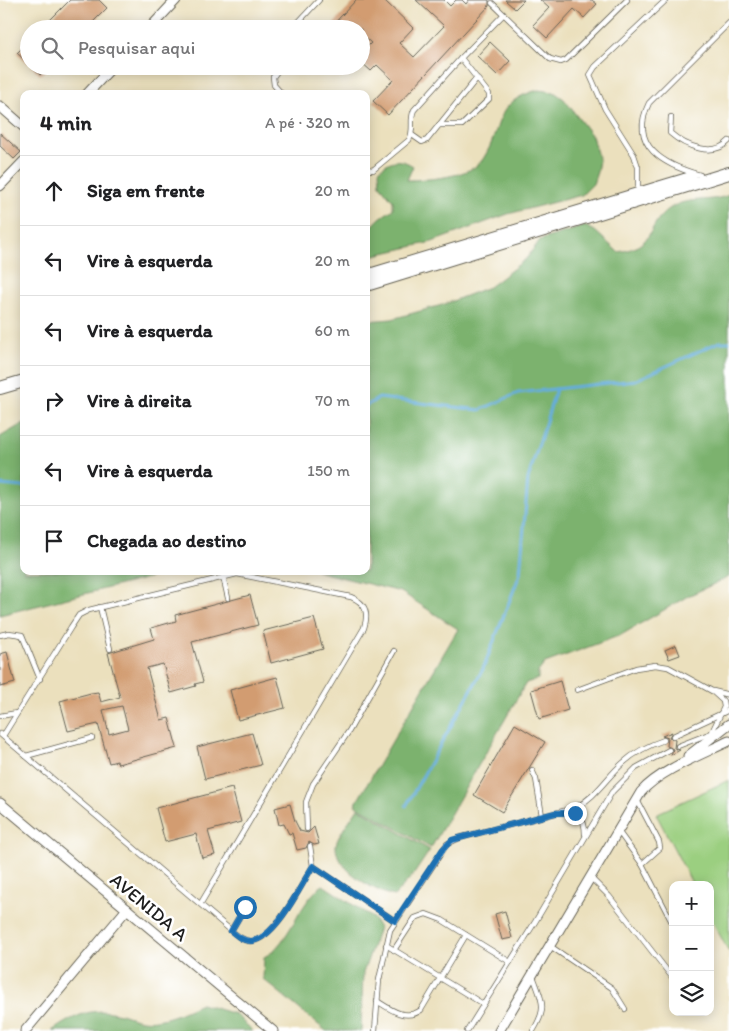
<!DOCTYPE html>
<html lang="pt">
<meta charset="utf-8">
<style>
body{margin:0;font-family:Itim,sans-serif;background:#f2f2f2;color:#202124}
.controls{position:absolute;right:15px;bottom:15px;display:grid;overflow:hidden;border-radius:10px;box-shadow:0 2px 12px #0003}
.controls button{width:45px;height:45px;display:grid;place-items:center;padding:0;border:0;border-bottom:1px solid #e0e0e0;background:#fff;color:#202124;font:25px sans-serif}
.stop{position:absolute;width:15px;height:15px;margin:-11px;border:4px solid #1f6fb2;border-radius:50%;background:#fff}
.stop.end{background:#1f6fb2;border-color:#fff;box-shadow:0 1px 5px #0008}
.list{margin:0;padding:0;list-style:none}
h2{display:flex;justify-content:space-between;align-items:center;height:65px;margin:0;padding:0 20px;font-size:21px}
h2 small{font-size:16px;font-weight:400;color:#757577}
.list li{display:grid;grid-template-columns:32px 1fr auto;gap:15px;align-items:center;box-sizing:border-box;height:70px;padding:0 20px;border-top:1px solid #e0e0e0}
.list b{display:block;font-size:19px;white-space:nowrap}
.list em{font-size:16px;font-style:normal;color:#757577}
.icon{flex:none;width:28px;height:28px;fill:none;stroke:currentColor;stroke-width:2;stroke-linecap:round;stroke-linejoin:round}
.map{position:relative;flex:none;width:729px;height:1031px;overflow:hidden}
.search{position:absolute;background:#fff;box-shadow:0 2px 12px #0003;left:20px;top:20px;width:350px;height:55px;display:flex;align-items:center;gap:12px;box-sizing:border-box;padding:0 18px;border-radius:28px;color:#757577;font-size:19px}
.panel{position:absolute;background:#fff;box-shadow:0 2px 12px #0003;left:20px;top:90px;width:350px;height:485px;border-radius:10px}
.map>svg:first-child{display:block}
.green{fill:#9bcf80;stroke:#5c764e}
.forest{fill:#7cb26e;stroke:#4c6745}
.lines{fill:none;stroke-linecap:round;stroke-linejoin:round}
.stream{stroke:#65addc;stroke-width:3}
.building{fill:#d29c71;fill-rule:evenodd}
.lane-casing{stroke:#646154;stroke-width:6}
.street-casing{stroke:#646154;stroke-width:11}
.secondary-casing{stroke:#646154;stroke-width:14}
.lane{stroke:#fff;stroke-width:4.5}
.street{stroke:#fff;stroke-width:9}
.secondary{stroke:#fff;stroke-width:12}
.route{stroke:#1f6fb2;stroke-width:6}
.labels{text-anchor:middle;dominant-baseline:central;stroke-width:5;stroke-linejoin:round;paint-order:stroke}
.street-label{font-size:19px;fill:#1c1c1c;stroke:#fff}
</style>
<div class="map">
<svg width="729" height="1031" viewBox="0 0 729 1031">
<rect width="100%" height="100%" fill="#fff"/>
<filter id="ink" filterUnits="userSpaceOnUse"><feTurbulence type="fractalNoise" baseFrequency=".02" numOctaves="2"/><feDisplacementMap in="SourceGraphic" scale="10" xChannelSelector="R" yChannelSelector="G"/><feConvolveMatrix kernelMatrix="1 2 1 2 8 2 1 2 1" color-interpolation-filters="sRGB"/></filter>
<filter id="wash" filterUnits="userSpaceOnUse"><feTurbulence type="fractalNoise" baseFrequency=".0096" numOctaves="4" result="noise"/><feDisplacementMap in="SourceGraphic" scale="20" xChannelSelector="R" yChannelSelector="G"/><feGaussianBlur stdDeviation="1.12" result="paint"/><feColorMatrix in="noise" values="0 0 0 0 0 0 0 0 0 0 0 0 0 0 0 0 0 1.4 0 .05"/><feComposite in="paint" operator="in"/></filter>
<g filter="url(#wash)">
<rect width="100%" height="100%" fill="#ebe0bd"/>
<!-- green -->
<polygon class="green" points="729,780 729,952 710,917 710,885 693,885 656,814"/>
<!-- forest -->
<g class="forest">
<path d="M538 90 554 92 564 99 592 136 599 160 597 172 593 184 582 195 508 214 432 242 366 257V232L380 218 393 209V201L380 185 379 170C390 160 399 157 413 166L407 180C427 180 472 177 483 159 504 127 491 103 538 90Z"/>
<path d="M729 195V577L688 596 621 635 545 663 538 672V679L526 683 431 848 355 805 458 629 401 592 316 571H366V321L392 319 442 305 489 287 526 259 540 240 585 226 595 231 618 252C657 246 645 226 669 209 686 196 710 203 729 195Z"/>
<polygon points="24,423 24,571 176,571 0,615 0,437"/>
<path d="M358 808 430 850 414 874 394 896C375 892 334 868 336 845 338 834 352 818 358 808Z"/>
<path d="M323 885 373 918 379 928 363 973 361 1031H326L263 979 264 957C289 945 299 901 323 885Z"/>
<path d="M201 1004 235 1014 253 1031H52C72 1017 90 1007 116 1013 124 1014 133 1019 142 1020 162 1023 183 1012 201 1004Z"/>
</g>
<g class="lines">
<!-- stream -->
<g class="stream">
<polyline points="366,406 379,398 480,410 518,393 636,380 719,342 729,342"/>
<polyline points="0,485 24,487"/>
<polyline points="406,806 483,669 520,574 528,479 556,389"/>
</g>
</g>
<g id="blocks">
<!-- building -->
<g class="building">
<polygon points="70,0 99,0 107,8 86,29 41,29"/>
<polygon points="356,0 384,0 413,28 399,43 414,57 444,26 416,0 444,0 450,6 456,0 462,0 466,4 469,0 489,0 489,6 388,115 373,101 393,80 377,65 371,71 361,62 361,53 371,43 361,34 361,29 329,29"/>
<polygon points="505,0 524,0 515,9"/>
<polygon points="540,0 592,0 597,4 584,18 574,9 547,38 533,25 549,8"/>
<polygon points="29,41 29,64 17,53"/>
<polygon points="490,42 510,61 497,75 477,56"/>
<polygon points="31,66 50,66 40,75"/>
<polygon points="0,133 21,152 14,159 0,146"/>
<path d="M250 595 258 625 192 642 203 682 195 684 196 686 171 693 163 664 147 668 161 720 169 718 177 748 118 764 117 761 109 763 98 724 68 731 60 701 91 693 98 692 101 702 120 697 108 653 154 639 151 628 176 621 175 615ZM122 706 128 729 109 734 103 710Z"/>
<polygon points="314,618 323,649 271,663 263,631"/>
<polygon points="676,645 680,655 669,659 665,650"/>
<polygon points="7,652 15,683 0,687 0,654"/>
<polygon points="277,677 285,708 238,720 230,690"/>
<polygon points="560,681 568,710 539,719 531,690"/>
<polygon points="515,724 545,742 502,812 474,795"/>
<polygon points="672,732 669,737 675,740 674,748 680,750 671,755 673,749 667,746 668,738 662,736"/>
<polygon points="252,733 261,765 205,779 197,747"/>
<polygon points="232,788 241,822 208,831 215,855 202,858 196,834 165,842 156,808"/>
<polygon points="290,804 295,821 300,831 308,833 314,827 319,844 314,845 309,842 306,848 297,850 292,833 289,834 284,824 279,825 275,808"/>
<polygon points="505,911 512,938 502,940 495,914"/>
</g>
</g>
</g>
<g filter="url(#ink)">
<use href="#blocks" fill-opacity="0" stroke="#646154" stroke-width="1"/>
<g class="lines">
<defs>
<g id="lane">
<polyline points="492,3 550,59 561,62 566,60 627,0"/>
<polyline points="292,29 319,0"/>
<polyline points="281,66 273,77 274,85 282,94"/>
<path d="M671 117 670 133C685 146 713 158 729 141"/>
<polyline points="439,125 462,125 489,99 489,94 461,58"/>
<polyline points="412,135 422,142 427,140 477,78"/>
<path d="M366 169 373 170 409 140C415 130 409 120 414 110L461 58 503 15"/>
<path d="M700 175C664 165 628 146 649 103L729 23"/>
<polyline points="638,192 638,167 634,155 605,109 590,75 595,67 666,0"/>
<polyline points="223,576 228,598"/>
<polyline points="100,607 110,649"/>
<polyline points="0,635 9,633 22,635 40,679"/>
<polyline points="577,690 636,668 655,665 668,667 712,691 723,701 724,707 712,732"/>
<polyline points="713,691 729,695"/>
<polyline points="0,716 17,713"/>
<path d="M0 734 234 933C239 937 245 942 252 941 276 938 301 885 313 866L395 921"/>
<path d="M3 736 71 627 79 615 89 610 237 574 351 597C366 603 369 613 364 628L201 903"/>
<polyline points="673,736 729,710"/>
<polyline points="678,746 714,732"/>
<polyline points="26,756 92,738"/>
<polyline points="532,770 536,779 542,816"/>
<polyline points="637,800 659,842 660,848 642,864"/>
<path d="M566 812C580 812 585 820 585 834"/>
<polyline points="307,829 306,802 313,784 349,731 394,651"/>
<polyline points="618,831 642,864 673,924"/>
<polyline points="310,846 313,866"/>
<polyline points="591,878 609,896 672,977"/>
<polyline points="231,931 245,907"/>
<polyline points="386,945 483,1004"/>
<polyline points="550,946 612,988 625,1009"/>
<polyline points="394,950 415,918 426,914 442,920 510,962"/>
<path d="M533 976C542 1001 548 1007 533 1031"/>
<path d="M377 1001C391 1010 406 1021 421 1010L466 935"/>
<path d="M375 1031 379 980 390 930 447 844 459 838 575 808C596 797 606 778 623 763 635 752 649 745 664 740"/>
<polyline points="467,1031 535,922 612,792 636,768 669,750"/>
</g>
<g id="street">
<polyline points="149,29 176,0"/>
<polyline points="87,94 113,66"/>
<polyline points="0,106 24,127"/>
<polyline points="0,186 24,161"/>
<polyline points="688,756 729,724"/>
<polyline points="0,803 273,1031"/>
<polyline points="25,1031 127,909"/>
<path d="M499 1031 641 792C660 770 703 754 729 741"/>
</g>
<g id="secondary">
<polyline points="366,276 691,178"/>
<polyline points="366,285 729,173"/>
<polyline points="0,388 24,381"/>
</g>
</defs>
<!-- lane casing -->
<use href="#lane" class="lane-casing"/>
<!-- street casing -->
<use href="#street" class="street-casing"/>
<!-- secondary casing -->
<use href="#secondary" class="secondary-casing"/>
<!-- lane -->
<use href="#lane" class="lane"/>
<!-- street -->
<use href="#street" class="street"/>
<!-- secondary -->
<use href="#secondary" class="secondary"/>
</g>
</g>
<g class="lines" filter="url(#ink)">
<!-- route -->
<path class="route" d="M245 907 231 931C237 936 244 942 252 941 276 938 301 885 313 866L395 921 443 849 452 840 555 813H575"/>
</g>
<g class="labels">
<!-- street labels -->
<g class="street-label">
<text transform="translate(149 907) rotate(40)">AVENIDA A</text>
</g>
</g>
</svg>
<div class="controls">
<button>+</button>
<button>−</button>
<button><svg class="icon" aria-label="layers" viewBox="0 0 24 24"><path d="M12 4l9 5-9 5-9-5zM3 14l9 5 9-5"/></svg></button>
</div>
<div class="stop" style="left:245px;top:907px"></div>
<div class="stop end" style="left:575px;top:813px"></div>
<div class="search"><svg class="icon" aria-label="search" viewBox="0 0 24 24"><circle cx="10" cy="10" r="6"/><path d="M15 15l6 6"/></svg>Pesquisar aqui</div>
<section class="panel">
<h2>4 min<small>A pé · 320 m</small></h2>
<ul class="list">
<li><svg class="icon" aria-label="ahead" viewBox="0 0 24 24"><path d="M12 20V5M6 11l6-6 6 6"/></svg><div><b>Siga em frente</b></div><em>20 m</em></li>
<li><svg class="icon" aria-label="left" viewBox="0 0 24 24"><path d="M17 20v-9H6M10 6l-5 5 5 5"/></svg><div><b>Vire à esquerda</b></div><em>20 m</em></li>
<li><svg class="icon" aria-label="left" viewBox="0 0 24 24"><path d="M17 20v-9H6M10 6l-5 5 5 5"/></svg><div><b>Vire à esquerda</b></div><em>60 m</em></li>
<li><svg class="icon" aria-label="right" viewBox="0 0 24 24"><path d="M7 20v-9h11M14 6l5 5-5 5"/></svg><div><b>Vire à direita</b></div><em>70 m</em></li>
<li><svg class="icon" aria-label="left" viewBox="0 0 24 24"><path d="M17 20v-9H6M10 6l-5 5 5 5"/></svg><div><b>Vire à esquerda</b></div><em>150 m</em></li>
<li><svg class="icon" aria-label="arrive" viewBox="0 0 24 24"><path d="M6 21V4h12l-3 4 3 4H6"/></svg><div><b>Chegada ao destino</b></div></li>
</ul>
</section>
</div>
